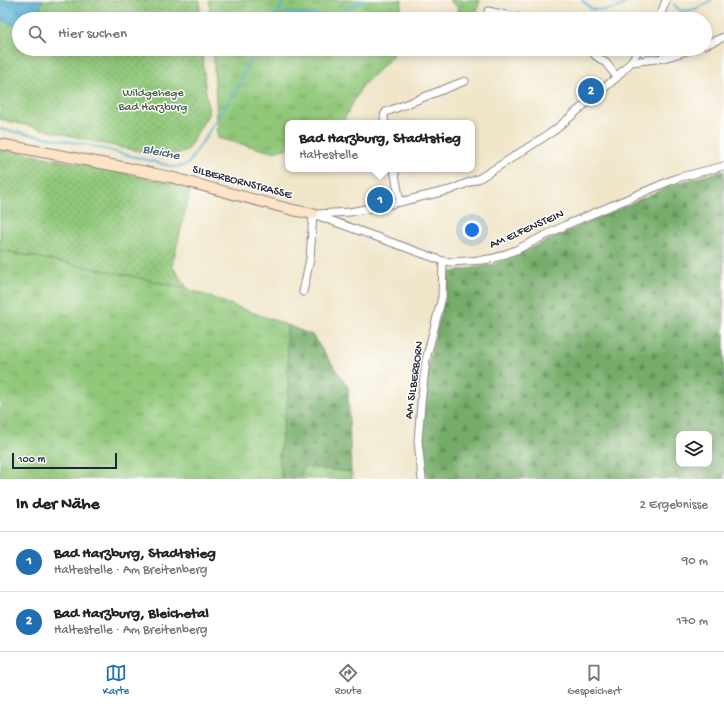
<!DOCTYPE html>
<html lang="de">
<meta charset="utf-8">
<style>
body{margin:0;font-family:"Gochi Hand",sans-serif;background:#f2f2f2;color:#222}
.controls{position:absolute;right:12px;bottom:12px;display:grid;overflow:hidden;border-radius:8px;box-shadow:0 2px 10px #0003}
.controls button{width:36px;height:36px;display:grid;place-items:center;padding:0;border:0;border-bottom:1px solid #e0e0e0;background:#fff;color:#222;font:20px sans-serif}
.scale{position:absolute;left:12px;bottom:10px;width:105px;box-sizing:border-box;padding-left:4px;border:2px solid #22223b;border-top:0;font-size:11px;line-height:14px;white-space:nowrap;color:#22223b;-webkit-text-stroke:3px #fdfcf7;paint-order:stroke}
.you{position:absolute;left:472px;top:230px;width:14px;height:14px;margin:-10px;border:3px solid #fff;border-radius:50%;background:#1a73e8;box-shadow:0 0 0 6px #1a73e833}
.badge{display:grid;place-items:center;width:26px;height:26px;border-radius:50%;background:#1f6fb2;color:#fff;font-size:13px;font-weight:700}
.pin{position:absolute;translate:-50% -50%;border:2px solid #fff;box-shadow:0 1px 4px #0006}
.popup{position:absolute;left:285px;top:120px;width:190px;height:52px;box-sizing:border-box;display:grid;place-content:center;border-radius:8px;background:#fff;filter:drop-shadow(0 1px 3px #0005);font-size:13px;white-space:nowrap;color:#767676}
.popup b{font-size:15px;color:#222}
.popup::after{content:'';position:absolute;left:50%;top:100%;margin-left:-8px;border:8px solid transparent;border-top-color:#fff}
.list{margin:0;padding:0;list-style:none}
h2{display:flex;justify-content:space-between;align-items:center;height:52px;margin:0;padding:0 16px;font-size:17px}
h2 small{font-size:13px;font-weight:400;color:#767676}
.list li{display:grid;grid-template-columns:26px 1fr auto;gap:12px;align-items:center;box-sizing:border-box;height:60px;padding:0 16px;border-top:1px solid #e0e0e0}
.list b{display:block;font-size:15px;white-space:nowrap}
.list p{margin:0;font-size:13px;white-space:nowrap;color:#767676}
.list em{font-size:13px;font-style:normal;color:#767676}
.icon{flex:none;width:22px;height:22px;fill:none;stroke:currentColor;stroke-width:2;stroke-linecap:round;stroke-linejoin:round}
.map{position:relative;flex:none;width:724px;height:479px;overflow:hidden}
.search{position:absolute;background:#fff;box-shadow:0 2px 10px #0003;left:12px;right:12px;top:12px;height:44px;display:flex;align-items:center;gap:10px;box-sizing:border-box;padding:0 14px;border-radius:22px;color:#767676;font-size:15px}
.sheet{height:172px;background:#fff}
nav{display:flex;justify-content:space-around;align-items:center;box-sizing:border-box;height:56px;border-top:1px solid #e0e0e0;background:#fff;font-size:11px;color:#767676}
nav a{display:grid;justify-items:center;gap:2px}
nav .on{color:#1f6fb2}
.map>svg:first-child{display:block}
.grass{fill:url(#grass-tufts);stroke:#59745a}
.forest{fill:url(#forest-firs);stroke:#4b6752;fill-rule:evenodd}
.park{fill:url(#park-dots);stroke:#59745a}
.water{fill:url(#water-ripples);stroke:#3d6a88}
.lines{fill:none;stroke-linecap:round;stroke-linejoin:round}
.stream{stroke:#58b2d5;stroke-width:2}
.street-casing{stroke:#898482;stroke-width:9}
.secondary-casing{stroke:#898482;stroke-width:12}
.street{stroke:#fff;stroke-width:7}
.secondary{stroke:#fee4c6;stroke-width:10}
.labels{text-anchor:middle;dominant-baseline:central;stroke-width:3;stroke-linejoin:round;paint-order:stroke}
.park-label{font-size:12px;fill:#485c51;stroke:#fdfcf7}
.street-label{font-size:12px;fill:#22223b;stroke:#fdfcf7}
.water-label{font-size:13px;font-style:italic;fill:#385c79;stroke:#fdfcf7}
</style>
<div class="map">
<svg width="724" height="479" viewBox="0 0 724 479">
<defs>
<pattern id="grass-tufts" width="24" height="20" patternUnits="userSpaceOnUse"><rect width="24" height="20" fill="#90c779"/><path d="M3 7l-1-3M5 7V3M7 7l1-3M15 17l-1-3M17 17v-4M19 17l1-3" fill="none" stroke="#75a164"/></pattern>
<pattern id="forest-firs" width="22" height="20" patternUnits="userSpaceOnUse"><rect width="22" height="20" fill="#74ac69"/><path d="M5 1l3.5 6h-7zM16 11l3.5 6h-7z" fill="#5f8c58"/></pattern>
<pattern id="park-dots" width="8" height="8" patternUnits="userSpaceOnUse"><rect width="8" height="8" fill="#90c779"/><path d="M2 2h.1M6 6h.1" fill="none" stroke="#75a164" stroke-width="1.8" stroke-linecap="round"/></pattern>
<pattern id="water-ripples" width="26" height="14" patternUnits="userSpaceOnUse"><rect width="26" height="14" fill="#58b2d5"/><path d="M2 4q2-2 4 0t4 0M15 11q2-2 4 0t4 0" fill="none" stroke="#4890ae"/></pattern>
</defs>
<rect width="100%" height="100%" fill="#fdfcf7"/>
<filter id="ink" filterUnits="userSpaceOnUse"><feTurbulence type="fractalNoise" baseFrequency=".025" numOctaves="2"/><feDisplacementMap in="SourceGraphic" scale="8" xChannelSelector="R" yChannelSelector="G"/><feConvolveMatrix kernelMatrix="1 2 1 2 8 2 1 2 1" color-interpolation-filters="sRGB"/></filter>
<filter id="wash" filterUnits="userSpaceOnUse"><feTurbulence type="fractalNoise" baseFrequency=".012" numOctaves="4" result="noise"/><feDisplacementMap in="SourceGraphic" scale="16" xChannelSelector="R" yChannelSelector="G"/><feGaussianBlur stdDeviation="0.9" result="paint"/><feColorMatrix in="noise" values="0 0 0 0 0 0 0 0 0 0 0 0 0 0 0 0 0 1.4 0 .05"/><feComposite in="paint" operator="in"/></filter>
<g filter="url(#wash)">
<rect width="100%" height="100%" fill="#f0e5c9"/>
<!-- grass -->
<g class="grass">
<polygon points="209,0 402,0 399,19 211,19"/>
<polygon points="449,0 480,0 475,19 456,19 459,8"/>
<polygon points="213,49 393,49 392,57 362,86 342,123 288,123 288,148 272,152 218,138"/>
<polygon points="0,250 127,275 188,289 287,325 288,394 279,456 282,479 0,479"/>
<polygon points="304,467 351,472 353,479 300,479"/>
</g>
<!-- forest -->
<g class="forest">
<path d="M724 171V479H427L423 447 422 430 428 364 445 298 446 273 495 264 677 183ZM679 434H709V464H679Z"/>
<polygon points="287,325 312,335 348,387 351,472 304,467 300,479 282,479 279,456 288,394"/>
</g>
<!-- park -->
<g class="park">
<polygon points="0,0 200,0 200,19 19,19 19,49 202,49 205,85 209,113 186,152 165,155 122,148 0,119"/>
<polygon points="0,148 191,187 172,266 188,289 127,275 0,250"/>
</g>
<!-- water -->
<polygon class="water" points="0,0 43,0 35,19 19,19 19,26 0,20"/>
<g class="lines">
<!-- stream -->
<g class="stream">
<polyline points="582,0 591,9 598,10 612,9 622,6 628,0"/>
<path d="M674 4 679 10C690 13 703 7 711 0"/>
<polyline points="285,12 316,15 334,15 341,13 345,9 353,6 364,0"/>
<polyline points="272,19 280,9 284,0"/>
<polyline points="0,129 89,145 174,167 184,166 189,163 226,105 237,90 255,49"/>
</g>
</g>
</g>
<g filter="url(#ink)">
<g class="lines">
<defs>
<g id="street">
<polyline points="488,11 525,19"/>
<polyline points="659,19 666,0"/>
<polyline points="705,45 724,37"/>
<polyline points="590,49 596,56 606,63 617,77"/>
<polyline points="631,62 664,58 694,49"/>
<path d="M385 123C384 118 383 116 386 112L465 81"/>
<polyline points="394,169 400,202"/>
<polyline points="313,214 443,261 451,262 483,260 495,258 516,250 566,225 677,178 724,166"/>
<polyline points="318,214 350,212 391,204 450,190 480,178 507,161 555,130 617,77 631,62 639,49"/>
<polyline points="303,292 310,259 313,214"/>
<polyline points="422,479 418,441 421,404 426,360 442,297 443,261"/>
</g>
<polyline id="secondary" points="0,144 122,167 170,177 293,210 313,214"/>
</defs>
<!-- street casing -->
<use href="#street" class="street-casing"/>
<!-- secondary casing -->
<use href="#secondary" class="secondary-casing"/>
<!-- street -->
<use href="#street" class="street"/>
<!-- secondary -->
<use href="#secondary" class="secondary"/>
</g>
</g>
<g class="labels">
<!-- park labels -->
<g class="park-label">
<text x="153" y="94">Wildgehege<tspan x="153" dy="14">Bad Harzburg</tspan></text>
</g>
<!-- street labels -->
<g class="street-label">
<text transform="translate(242 183) rotate(15)">SILBERBORNSTRASSE</text>
<text transform="translate(527 230) rotate(-24)">AM ELFENSTEIN</text>
<text transform="translate(415 380) rotate(-82)">AM SILBERBORN</text>
</g>
<!-- water labels -->
<g class="water-label">
<text transform="translate(161 153) rotate(11)">Bleiche</text>
</g>
</g>
</svg>
<div class="controls">
<button><svg class="icon" aria-label="layers" viewBox="0 0 24 24"><path d="M12 4l9 5-9 5-9-5zM3 14l9 5 9-5"/></svg></button>
</div>
<div class="scale">100 m</div>
<div class="you"></div>
<div class="pin badge" style="left:380px;top:200px">1</div>
<div class="popup"><b>Bad Harzburg, Stadtstieg</b>Haltestelle</div>
<div class="pin badge" style="left:591px;top:91px">2</div>
<div class="search"><svg class="icon" aria-label="search" viewBox="0 0 24 24"><circle cx="10" cy="10" r="6"/><path d="M15 15l6 6"/></svg>Hier suchen</div>
</div>
<section class="sheet">
<h2>In der Nähe<small>2 Ergebnisse</small></h2>
<ul class="list">
<li><span class="badge">1</span><div><b>Bad Harzburg, Stadtstieg</b><p>Haltestelle · Am Breitenberg</p></div><em>90 m</em></li>
<li><span class="badge">2</span><div><b>Bad Harzburg, Bleichetal</b><p>Haltestelle · Am Breitenberg</p></div><em>170 m</em></li>
</ul>
</section>
<nav>
<a class="on"><svg class="icon" aria-label="map" viewBox="0 0 24 24"><path d="M3 6l6-2 6 2 6-2v14l-6 2-6-2-6 2zM9 4v14M15 6v14"/></svg>Karte</a>
<a><svg class="icon" aria-label="directions" viewBox="0 0 24 24"><path d="M12 3l9 9-9 9-9-9zM9 14v-3h6M13 9l2 2-2 2"/></svg>Route</a>
<a><svg class="icon" aria-label="saved" viewBox="0 0 24 24"><path d="M7 4h10v16l-5-4-5 4z"/></svg>Gespeichert</a>
</nav>
